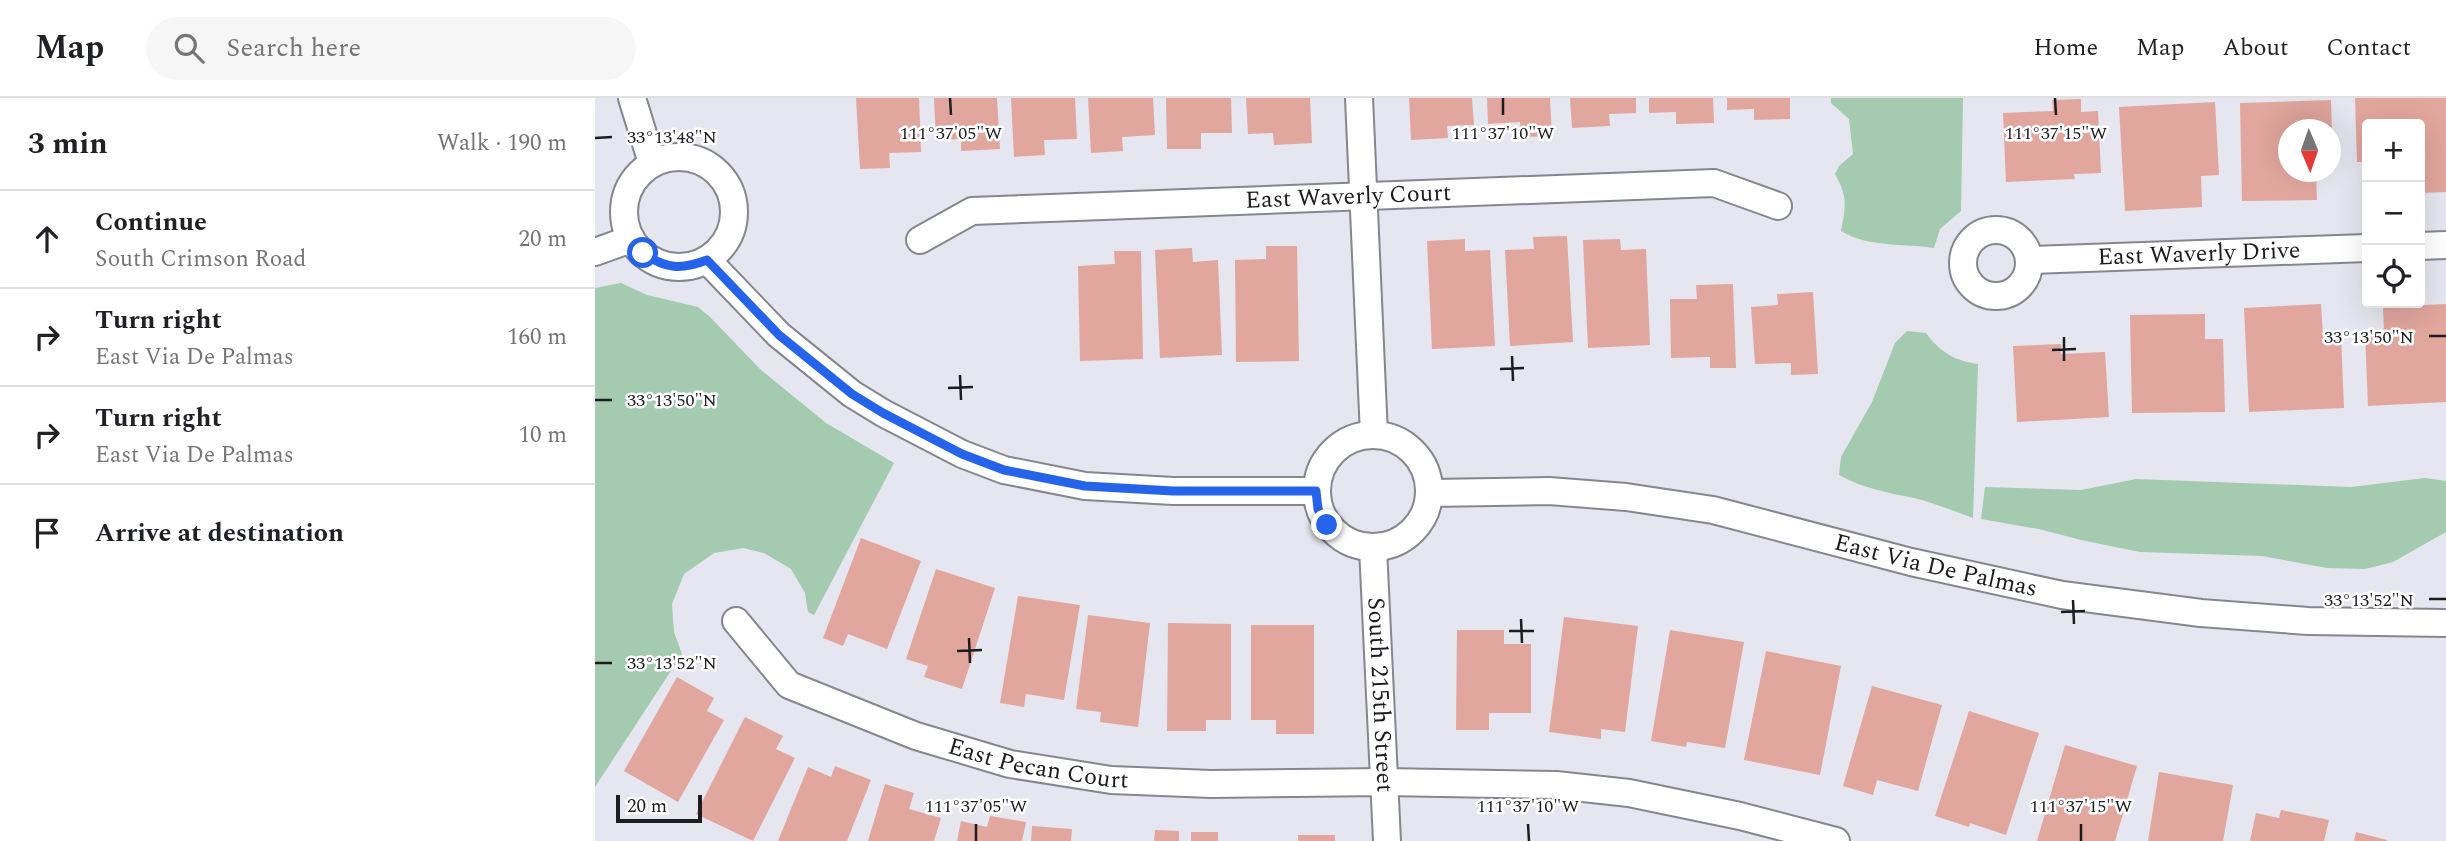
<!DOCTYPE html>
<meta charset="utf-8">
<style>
body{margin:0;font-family:Spectral,serif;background:#f6f6f6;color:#202124}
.controls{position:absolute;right:21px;top:21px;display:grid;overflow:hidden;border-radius:7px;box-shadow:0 7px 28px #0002}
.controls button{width:63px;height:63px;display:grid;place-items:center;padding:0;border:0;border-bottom:2px solid #e0e0e0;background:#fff;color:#202124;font:35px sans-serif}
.compass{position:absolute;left:1683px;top:21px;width:63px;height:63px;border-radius:50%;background:#fff;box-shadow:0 7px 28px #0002;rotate:178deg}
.scale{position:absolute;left:21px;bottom:18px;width:86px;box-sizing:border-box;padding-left:7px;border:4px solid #1c1c1f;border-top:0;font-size:19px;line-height:24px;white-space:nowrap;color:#1c1c1f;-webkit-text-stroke:5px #fff;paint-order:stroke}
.stop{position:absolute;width:21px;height:21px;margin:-16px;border:5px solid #2563eb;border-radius:50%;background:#fff}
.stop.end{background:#2563eb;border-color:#fff;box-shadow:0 2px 7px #0008}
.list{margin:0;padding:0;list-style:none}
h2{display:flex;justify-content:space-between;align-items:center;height:91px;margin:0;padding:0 28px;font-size:30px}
h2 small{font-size:23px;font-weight:400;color:#757577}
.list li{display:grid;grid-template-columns:46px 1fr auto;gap:21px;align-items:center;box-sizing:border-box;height:98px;padding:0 28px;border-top:2px solid #e0e0e0}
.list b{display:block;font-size:26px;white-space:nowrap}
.list p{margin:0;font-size:23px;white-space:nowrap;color:#757577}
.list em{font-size:23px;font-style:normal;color:#757577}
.icon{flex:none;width:38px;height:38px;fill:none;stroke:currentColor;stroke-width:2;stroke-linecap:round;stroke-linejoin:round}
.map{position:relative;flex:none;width:1851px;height:743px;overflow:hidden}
header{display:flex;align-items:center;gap:42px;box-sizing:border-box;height:98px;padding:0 35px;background:#fff;border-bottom:2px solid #e0e0e0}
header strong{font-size:33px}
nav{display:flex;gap:38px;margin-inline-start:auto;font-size:24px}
.search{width:490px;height:63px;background:#f6f6f6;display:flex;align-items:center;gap:18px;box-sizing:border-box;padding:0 24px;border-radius:38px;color:#757577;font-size:26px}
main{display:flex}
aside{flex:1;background:#fff}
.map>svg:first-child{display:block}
.green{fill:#a4caaf}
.building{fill:#e1a69e}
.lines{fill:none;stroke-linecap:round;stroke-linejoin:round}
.minor-casing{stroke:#85868e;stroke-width:30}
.minor{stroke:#fff;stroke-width:26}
.route{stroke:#2563eb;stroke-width:9}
.ticks{fill:none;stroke:#1c1c1f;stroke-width:2.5}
.labels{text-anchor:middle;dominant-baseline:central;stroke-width:5;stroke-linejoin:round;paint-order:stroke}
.street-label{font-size:24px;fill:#1c1c1f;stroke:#fff}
.ticks-label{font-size:18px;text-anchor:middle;fill:#1c1c1f;stroke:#fff;stroke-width:5;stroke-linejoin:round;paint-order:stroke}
</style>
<header>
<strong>Map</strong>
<div class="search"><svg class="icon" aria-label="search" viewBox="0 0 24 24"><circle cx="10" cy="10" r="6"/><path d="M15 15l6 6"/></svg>Search here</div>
<nav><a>Home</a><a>Map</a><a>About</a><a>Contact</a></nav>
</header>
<main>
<aside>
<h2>3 min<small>Walk · 190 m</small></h2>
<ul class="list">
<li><svg class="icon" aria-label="ahead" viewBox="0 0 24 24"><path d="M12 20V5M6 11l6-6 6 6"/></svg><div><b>Continue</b><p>South Crimson Road</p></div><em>20 m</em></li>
<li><svg class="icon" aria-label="right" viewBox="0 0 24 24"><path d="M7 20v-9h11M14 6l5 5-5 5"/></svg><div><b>Turn right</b><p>East Via De Palmas</p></div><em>160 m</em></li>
<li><svg class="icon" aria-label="right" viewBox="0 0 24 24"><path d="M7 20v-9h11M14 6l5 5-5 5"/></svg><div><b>Turn right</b><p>East Via De Palmas</p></div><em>10 m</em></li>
<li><svg class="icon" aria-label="arrive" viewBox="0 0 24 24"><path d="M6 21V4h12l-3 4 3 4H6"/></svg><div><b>Arrive at destination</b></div></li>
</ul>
</aside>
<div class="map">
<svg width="1851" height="743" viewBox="0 0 1851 743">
<rect width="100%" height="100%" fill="#e5e6ef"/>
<!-- green -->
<g class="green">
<path d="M1236 0H1368L1366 113 1345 131 1339 150C1307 145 1275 150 1246 133 1251 108 1253 99 1240 76L1244 68 1258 56 1254 21 1236 5Z"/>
<polygon points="26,185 52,197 103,209 115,219 165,271 231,325 299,365 219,517 213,514 210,495 196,471 169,455 148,450 119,455 89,476 77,506 79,534 87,556 0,689 0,190"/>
<path d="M1312 233 1331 235C1345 254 1360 263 1383 266L1378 420C1359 413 1339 405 1319 400 1293 395 1268 390 1244 377L1246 359 1277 304 1300 245Z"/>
<polygon points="1830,380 1851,383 1851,434 1798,464 1770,471 1732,470 1667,458 1545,454 1486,442 1444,431 1386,421 1390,389 1486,392 1541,381 1756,389"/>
</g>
<!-- building -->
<g class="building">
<polygon points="261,0 324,0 326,54 294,55 295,70 265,71"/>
<polygon points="339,0 402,0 405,51 366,53 366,41 341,42"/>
<polygon points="416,0 480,0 482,41 449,42 450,57 419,59"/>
<polygon points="493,0 558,0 560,37 527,39 528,53 496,55"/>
<polygon points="571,0 636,0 637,35 606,35 606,51 572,51"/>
<polygon points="651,0 715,0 717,45 679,47 678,35 653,36"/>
<polygon points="814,0 877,0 879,27 852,28 853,40 816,42"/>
<polygon points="892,0 955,0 957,38 926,39 925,24 893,26"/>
<polygon points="975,0 1041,0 1041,15 1014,16 1015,28 977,30"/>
<polygon points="1054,0 1118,0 1119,25 1081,26 1081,14 1054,15"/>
<polygon points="1132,0 1195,0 1195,21 1159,22 1159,11 1132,12"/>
<polygon points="1760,0 1851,0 1851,94 1825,95 1825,26 1772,26 1772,64 1762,64"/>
<polygon points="1486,1 1486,14 1503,13 1506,75 1479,76 1480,81 1411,84 1408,15 1458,13 1457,2"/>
<polygon points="1736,2 1737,32 1694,32 1694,74 1721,74 1722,102 1647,103 1645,5"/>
<polygon points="1620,4 1624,77 1606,78 1607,109 1530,113 1524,9"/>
<polygon points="972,138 978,244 915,248 910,152 939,151 938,139"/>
<polygon points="870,141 870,153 895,152 900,248 837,251 832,143"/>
<polygon points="1025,141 1026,152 1051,151 1055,247 993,250 988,142"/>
<polygon points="671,148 702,148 704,263 641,264 640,162 671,161"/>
<polygon points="597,150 598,164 623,162 627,257 565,260 560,152"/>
<polygon points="519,153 546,153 548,261 485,263 483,168 520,166"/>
<polygon points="1138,186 1141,270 1115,270 1115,259 1076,260 1075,201 1102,201 1101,187"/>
<polygon points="1218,194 1223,276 1196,277 1196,265 1160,266 1156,209 1183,207 1182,196"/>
<polygon points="1726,206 1728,239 1746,237 1749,310 1654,314 1649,210"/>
<polygon points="1851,206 1851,304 1773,308 1770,235 1789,235 1788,209"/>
<polygon points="1610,216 1610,241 1628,241 1630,314 1537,315 1535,217"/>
<polygon points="1466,246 1466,256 1510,254 1514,319 1422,324 1418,248"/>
<polygon points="266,440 326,463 292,551 253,536 248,548 228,540"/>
<polygon points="341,471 400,490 367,591 329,579 333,568 311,561"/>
<polygon points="423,498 485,507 469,602 431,596 429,609 405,605"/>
<polygon points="493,517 555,525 543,629 505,624 506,614 481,611"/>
<polygon points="969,519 1043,528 1030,634 1006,631 1006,641 954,634"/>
<polygon points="573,525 636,526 636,622 611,622 611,633 572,633"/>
<polygon points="656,527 719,527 719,636 681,636 681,622 656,622"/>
<polygon points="862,532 909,532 909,546 936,546 936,615 894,615 894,632 861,632"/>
<polygon points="1075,532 1149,544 1130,650 1092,644 1091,649 1056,643"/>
<polygon points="1171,553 1246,568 1225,677 1149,662"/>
<polygon points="82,579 119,600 112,613 129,622 83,704 29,673"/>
<polygon points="1277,588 1347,607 1323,693 1282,682 1278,697 1248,688"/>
<polygon points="1374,613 1444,635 1411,737 1375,725 1374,729 1340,718"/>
<polygon points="150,619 188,638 181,651 200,660 158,743 101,716"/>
<polygon points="1470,647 1542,668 1520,743 1442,743"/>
<polygon points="240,668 276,682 252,743 183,743 213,669 236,679"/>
<polygon points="1564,674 1638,687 1628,743 1553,743"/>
<polygon points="290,686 319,695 314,711 346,720 339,743 273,743"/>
<polygon points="1686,712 1734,722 1729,743 1655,743 1661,715 1684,720"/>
<polygon points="395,718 431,724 427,743 362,743 366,723 392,729"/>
<polygon points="437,728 477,731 476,743 436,743"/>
<polygon points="560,732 584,733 584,743 559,743"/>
<rect x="596" y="734" width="27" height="9"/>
<polygon points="1761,734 1792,742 1792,743 1759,743"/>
<rect x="703" y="737" width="37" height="6"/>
</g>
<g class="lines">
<defs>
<g id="minor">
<polyline points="37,0 57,65"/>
<polyline points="764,0 779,337"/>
<circle cx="84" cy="114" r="55"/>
<circle cx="1401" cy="165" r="33"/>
<path id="s1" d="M325 142 377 113 1119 85 1183 108"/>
<polyline points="1825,148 1851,147"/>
<polyline points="0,154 36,141"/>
<polyline points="112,162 184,237 257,296 288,315 367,356 409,372 490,388 578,393 721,393"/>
<path id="s2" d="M1434 162 1772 150"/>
<circle cx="778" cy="393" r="56"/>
<path id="s3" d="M835 395 954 393 1031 399 1118 412 1316 464 1467 497 1606 515 1713 523 1851 525"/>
<path id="s4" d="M778 450 792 743"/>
<path id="s5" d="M141 523 194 587 321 638 415 666 516 682 616 686 790 684 961 687 1034 695 1145 718 1241 743"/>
</g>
</defs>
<!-- minor casing -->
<use href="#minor" class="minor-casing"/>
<!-- minor -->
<use href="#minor" class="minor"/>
</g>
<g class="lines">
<!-- route -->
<path class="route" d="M48 155C71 171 86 172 112 162L184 237 257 296 288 315 367 356 409 372 490 388 578 393H721L723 411 732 427"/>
</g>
<!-- ticks -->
<path class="ticks" d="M355 0 356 17M908 0V17M1460 0 1461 17M0 40 17 39M1834 238H1851M1469 239V263M1457 252 1481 251M917 258 918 283M905 271 929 270M365 277 366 302M353 290 378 289M0 302H17M1834 501H1851M1478 502 1479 526M1466 514 1490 513M926 521 927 545M914 533H939M374 540 375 565M362 553 387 552M0 565H17M381 726V743M933 726 934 743M1486 726V743"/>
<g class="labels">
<!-- street labels -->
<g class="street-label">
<text stroke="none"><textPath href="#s1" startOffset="436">East Waverly Court</textPath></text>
<text stroke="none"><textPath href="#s2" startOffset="170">East Waverly Drive</textPath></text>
<text stroke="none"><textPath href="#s3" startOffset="514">East Via De Palmas</textPath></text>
<text stroke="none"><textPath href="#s4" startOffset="147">South 215th Street</textPath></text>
<text stroke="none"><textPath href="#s5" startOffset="346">East Pecan Court</textPath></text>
</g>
</g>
<g class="ticks-label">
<text x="356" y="41">111°37'05"W</text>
<text x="908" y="41">111°37'10"W</text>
<text x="1461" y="41">111°37'15"W</text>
<text x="77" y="45">33°13'48"N</text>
<text x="1774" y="245">33°13'50"N</text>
<text x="77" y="308">33°13'50"N</text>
<text x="1774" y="508">33°13'52"N</text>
<text x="77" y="571">33°13'52"N</text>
<text x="381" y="714">111°37'05"W</text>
<text x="933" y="714">111°37'10"W</text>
<text x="1486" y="714">111°37'15"W</text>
</g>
</svg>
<div class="controls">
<button>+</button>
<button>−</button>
<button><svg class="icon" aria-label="locate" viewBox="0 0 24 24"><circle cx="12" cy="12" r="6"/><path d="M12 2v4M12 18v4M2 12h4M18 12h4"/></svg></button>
</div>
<svg class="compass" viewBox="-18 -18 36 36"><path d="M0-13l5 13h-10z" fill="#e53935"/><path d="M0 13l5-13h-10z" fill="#757577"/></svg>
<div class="scale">20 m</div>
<div class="stop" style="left:48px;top:155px"></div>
<div class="stop end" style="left:732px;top:427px"></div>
</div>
</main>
